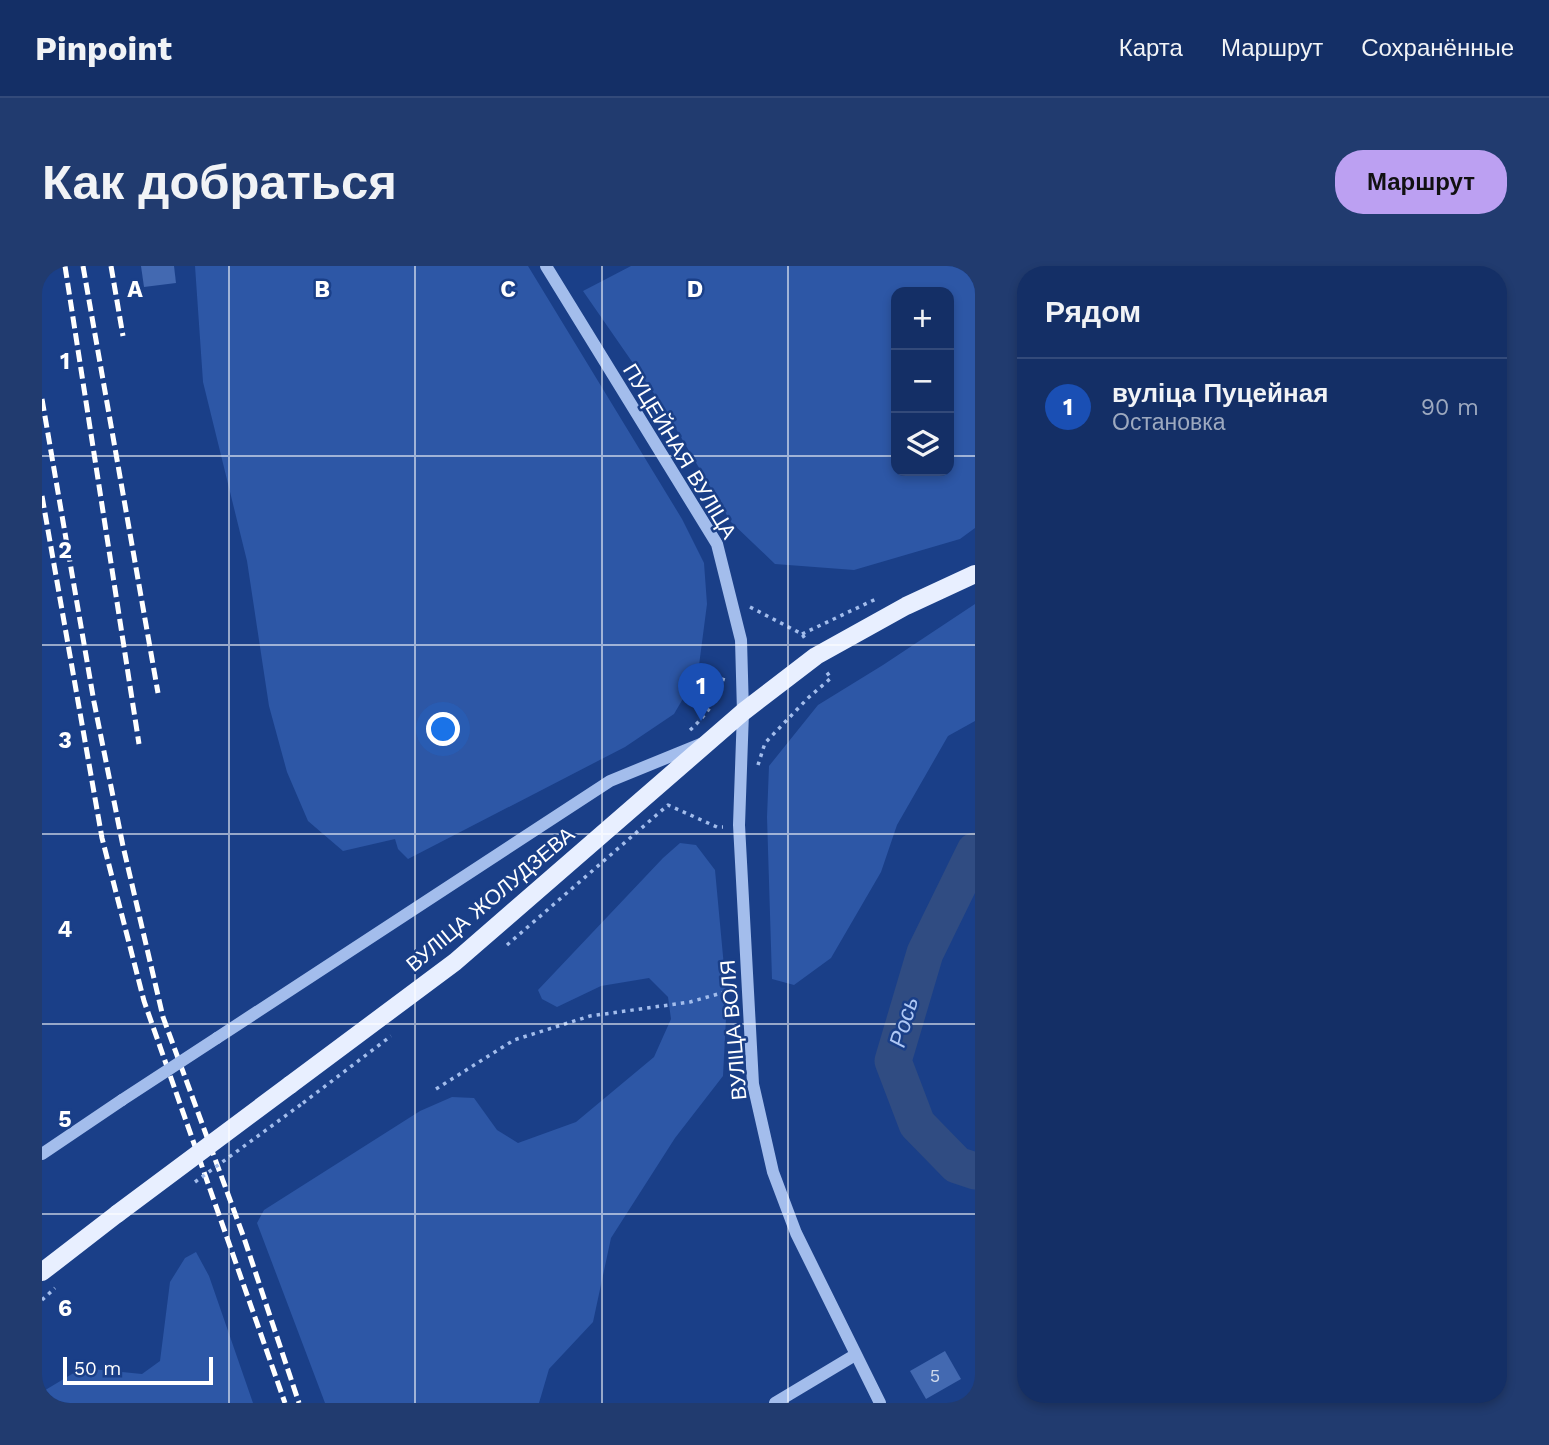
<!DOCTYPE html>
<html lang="ru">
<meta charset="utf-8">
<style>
body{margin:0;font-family:"Work Sans",sans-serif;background:#213b6f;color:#f1f3f6}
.controls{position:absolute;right:21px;top:21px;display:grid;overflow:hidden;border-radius:14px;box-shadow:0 4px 10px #0003}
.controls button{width:63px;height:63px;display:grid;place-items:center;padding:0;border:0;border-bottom:2px solid #334a7a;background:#142f66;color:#f1f3f6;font:35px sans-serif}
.scale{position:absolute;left:21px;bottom:18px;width:150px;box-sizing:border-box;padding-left:7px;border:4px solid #fff;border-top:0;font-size:19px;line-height:24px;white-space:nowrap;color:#fff;-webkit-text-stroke:5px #1a3f88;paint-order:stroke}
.you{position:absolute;left:402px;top:464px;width:24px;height:24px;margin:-18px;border:5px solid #fff;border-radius:50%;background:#1a73e8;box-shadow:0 0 0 10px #1a73e833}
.badge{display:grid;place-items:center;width:46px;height:46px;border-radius:50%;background:#bca0f2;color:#fff;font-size:23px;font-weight:700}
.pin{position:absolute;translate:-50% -58px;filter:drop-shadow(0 2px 4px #0008)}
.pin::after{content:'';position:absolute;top:37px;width:24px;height:21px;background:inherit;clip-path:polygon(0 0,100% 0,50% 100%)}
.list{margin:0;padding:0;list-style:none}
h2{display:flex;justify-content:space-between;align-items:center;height:91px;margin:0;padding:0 28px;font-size:30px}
h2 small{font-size:23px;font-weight:400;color:#9da9bf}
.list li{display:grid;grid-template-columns:46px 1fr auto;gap:21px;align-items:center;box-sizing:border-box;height:98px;padding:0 28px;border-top:2px solid #334a7a}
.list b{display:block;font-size:26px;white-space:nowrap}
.list p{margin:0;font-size:23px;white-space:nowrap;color:#9da9bf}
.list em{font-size:23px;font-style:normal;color:#9da9bf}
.icon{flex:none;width:38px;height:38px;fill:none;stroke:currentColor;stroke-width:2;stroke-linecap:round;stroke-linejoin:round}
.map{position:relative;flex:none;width:933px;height:1137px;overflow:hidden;border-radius:28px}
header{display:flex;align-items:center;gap:42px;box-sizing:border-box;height:98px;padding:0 35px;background:#142f66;border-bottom:2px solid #334a7a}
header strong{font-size:33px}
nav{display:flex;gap:38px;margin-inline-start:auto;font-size:24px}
.intro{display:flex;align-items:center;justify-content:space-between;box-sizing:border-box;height:168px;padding:0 42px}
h1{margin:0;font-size:49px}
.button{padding:18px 32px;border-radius:28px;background:#bca0f2;color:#111;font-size:24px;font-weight:700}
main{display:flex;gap:42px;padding:0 42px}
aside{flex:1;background:#142f66;border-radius:28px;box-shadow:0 4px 10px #0003}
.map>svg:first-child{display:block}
.green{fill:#2d57a6;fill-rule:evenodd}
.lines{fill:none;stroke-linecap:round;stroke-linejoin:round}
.river{stroke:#304c82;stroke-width:37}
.building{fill:#4369b1}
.path{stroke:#a3bdec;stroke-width:3.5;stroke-dasharray:3.5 5;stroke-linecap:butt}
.minor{stroke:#a3bdec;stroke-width:12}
.major{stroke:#e8efff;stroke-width:18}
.rail{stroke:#fff;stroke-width:5;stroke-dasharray:12 5;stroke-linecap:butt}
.path-bridge{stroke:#a3bdec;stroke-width:3.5;stroke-dasharray:3.5 5;stroke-linecap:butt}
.minor-bridge{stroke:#a3bdec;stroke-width:12}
.major-bridge{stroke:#e8efff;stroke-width:18}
.grid{fill:none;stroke:#fff;stroke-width:2;stroke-opacity:0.55}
.labels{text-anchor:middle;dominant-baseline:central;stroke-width:5;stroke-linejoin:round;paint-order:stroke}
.number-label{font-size:18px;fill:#d0daec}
.street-label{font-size:21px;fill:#fff;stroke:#1a3f88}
.water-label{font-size:23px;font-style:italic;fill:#aec7f4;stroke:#1a3f88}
.grid-label{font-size:23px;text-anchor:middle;font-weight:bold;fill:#fff;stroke:#1a3f88;stroke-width:5;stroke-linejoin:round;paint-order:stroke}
</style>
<header>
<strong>Pinpoint</strong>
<nav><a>Карта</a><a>Маршрут</a><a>Сохранённые</a></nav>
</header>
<div class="intro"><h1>Как добраться</h1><a class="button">Маршрут</a></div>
<main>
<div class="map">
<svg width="933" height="1137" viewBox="0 0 933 1137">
<rect width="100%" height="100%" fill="#1a3f88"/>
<!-- green -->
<g class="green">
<polygon points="153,0 486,0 640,253 662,297 665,338 656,407 632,448 583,481 366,593 356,583 353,573 301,585 266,555 245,506 227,440 205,295 161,116"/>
<path d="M589 0H933V262L918 273 812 304 733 298 689 256 620 139 541 25ZM854 26H907V205H854Z"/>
<polygon points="933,338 933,455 906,470 855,559 839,606 789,692 752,719 730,713 725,551 727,500 776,439 841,399"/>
<polygon points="638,577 654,579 673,604 685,733 681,810 633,872 569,972 551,1056 507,1103 497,1137 283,1137 215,957 222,944 378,845 410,831 432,832 455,864 476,877 534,856 612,791 629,753 626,731 607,712 559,720 515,741 500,733 496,724 621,592"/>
<polygon points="154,986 167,1010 211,1137 0,1137 0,1126 40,1102 100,1108 118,1095 128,1016 143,992"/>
</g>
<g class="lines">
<!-- river -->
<polyline class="river" points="933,585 883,687 851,795 875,858 915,899 933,905"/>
</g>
<!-- building -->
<g class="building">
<polygon points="99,0 132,0 134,17 102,21"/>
<polygon points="903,1085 919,1113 884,1133 868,1105"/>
</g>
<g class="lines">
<!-- path -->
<g class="path">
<polyline points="708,341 760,368 764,374"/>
<polyline points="760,368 834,333"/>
<path d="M648 464C664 450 677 431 682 410"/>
<polyline points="716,499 723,477 766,432 789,412 783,404"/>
<polyline points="465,679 626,539 675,561 681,561"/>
<polyline points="394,823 472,774 548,750 648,736 690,724"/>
<polyline points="261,837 349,770"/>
<polyline points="0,1034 13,1022"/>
</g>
<!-- minor -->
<g class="minor">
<polyline points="504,0 675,278 699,374 701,446 697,559 711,818 731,906 754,967 838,1137"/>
<polyline points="175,772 568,515 661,477"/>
<polyline points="0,888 80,834"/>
<polyline points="733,1137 813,1089"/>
</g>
<!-- major -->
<g class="major">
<polyline points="248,819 413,696 701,446 774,390 864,340 933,308"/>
<polyline points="0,1006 75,948"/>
</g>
<!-- rail -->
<g class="rail">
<polyline points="23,0 97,478"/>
<polyline points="41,0 116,427"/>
<polyline points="69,0 81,70"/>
<polyline points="0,133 52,436 81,580 121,751 202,972 257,1137"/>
<polyline points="0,230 60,572 102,735 243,1137"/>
</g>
<!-- path-bridge -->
<polyline class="path-bridge" points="153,916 261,837"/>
<!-- minor-bridge -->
<polyline class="minor-bridge" points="80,834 175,772"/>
<!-- major-bridge -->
<polyline class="major-bridge" points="75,948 248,819"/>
</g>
<!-- grid -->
<path class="grid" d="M187 0V1137M373 0V1137M560 0V1137M746 0V1137M0 190H854M907 190H933M0 379H933M0 568H933M0 758H933M0 948H933"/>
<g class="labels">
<!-- number labels -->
<g class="number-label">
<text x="893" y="1109">5</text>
</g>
<!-- street labels -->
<g class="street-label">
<text transform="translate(638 185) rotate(59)">ПУЦЕЙНАЯ ВУЛІЦА</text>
<text transform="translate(448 633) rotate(-40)">ВУЛІЦА ЖОЛУДЗЕВА</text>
<text transform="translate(691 764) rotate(-95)">ВУЛІЦА ВОЛЯ</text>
</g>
<!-- water labels -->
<g class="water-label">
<text transform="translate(862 756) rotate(-74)">Рось</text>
</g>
</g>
<g class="grid-label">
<text x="93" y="31">A</text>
<text x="280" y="31">B</text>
<text x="466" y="31">C</text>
<text x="653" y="31">D</text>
<text x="23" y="103">1</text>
<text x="23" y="292">2</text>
<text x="23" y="482">3</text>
<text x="23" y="671">4</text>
<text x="23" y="861">5</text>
<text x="23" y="1050">6</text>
</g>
</svg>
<div class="controls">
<button>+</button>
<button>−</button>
<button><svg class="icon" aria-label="layers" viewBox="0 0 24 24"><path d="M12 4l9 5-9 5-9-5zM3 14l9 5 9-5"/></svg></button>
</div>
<div class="scale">50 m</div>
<div class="you"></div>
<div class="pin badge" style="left:659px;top:455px;background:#1a4fb4">1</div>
</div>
<aside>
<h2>Рядом<small></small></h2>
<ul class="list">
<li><span class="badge" style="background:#1a4fb4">1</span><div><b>вуліца Пуцейная</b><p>Остановка</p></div><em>90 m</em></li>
</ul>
</aside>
</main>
